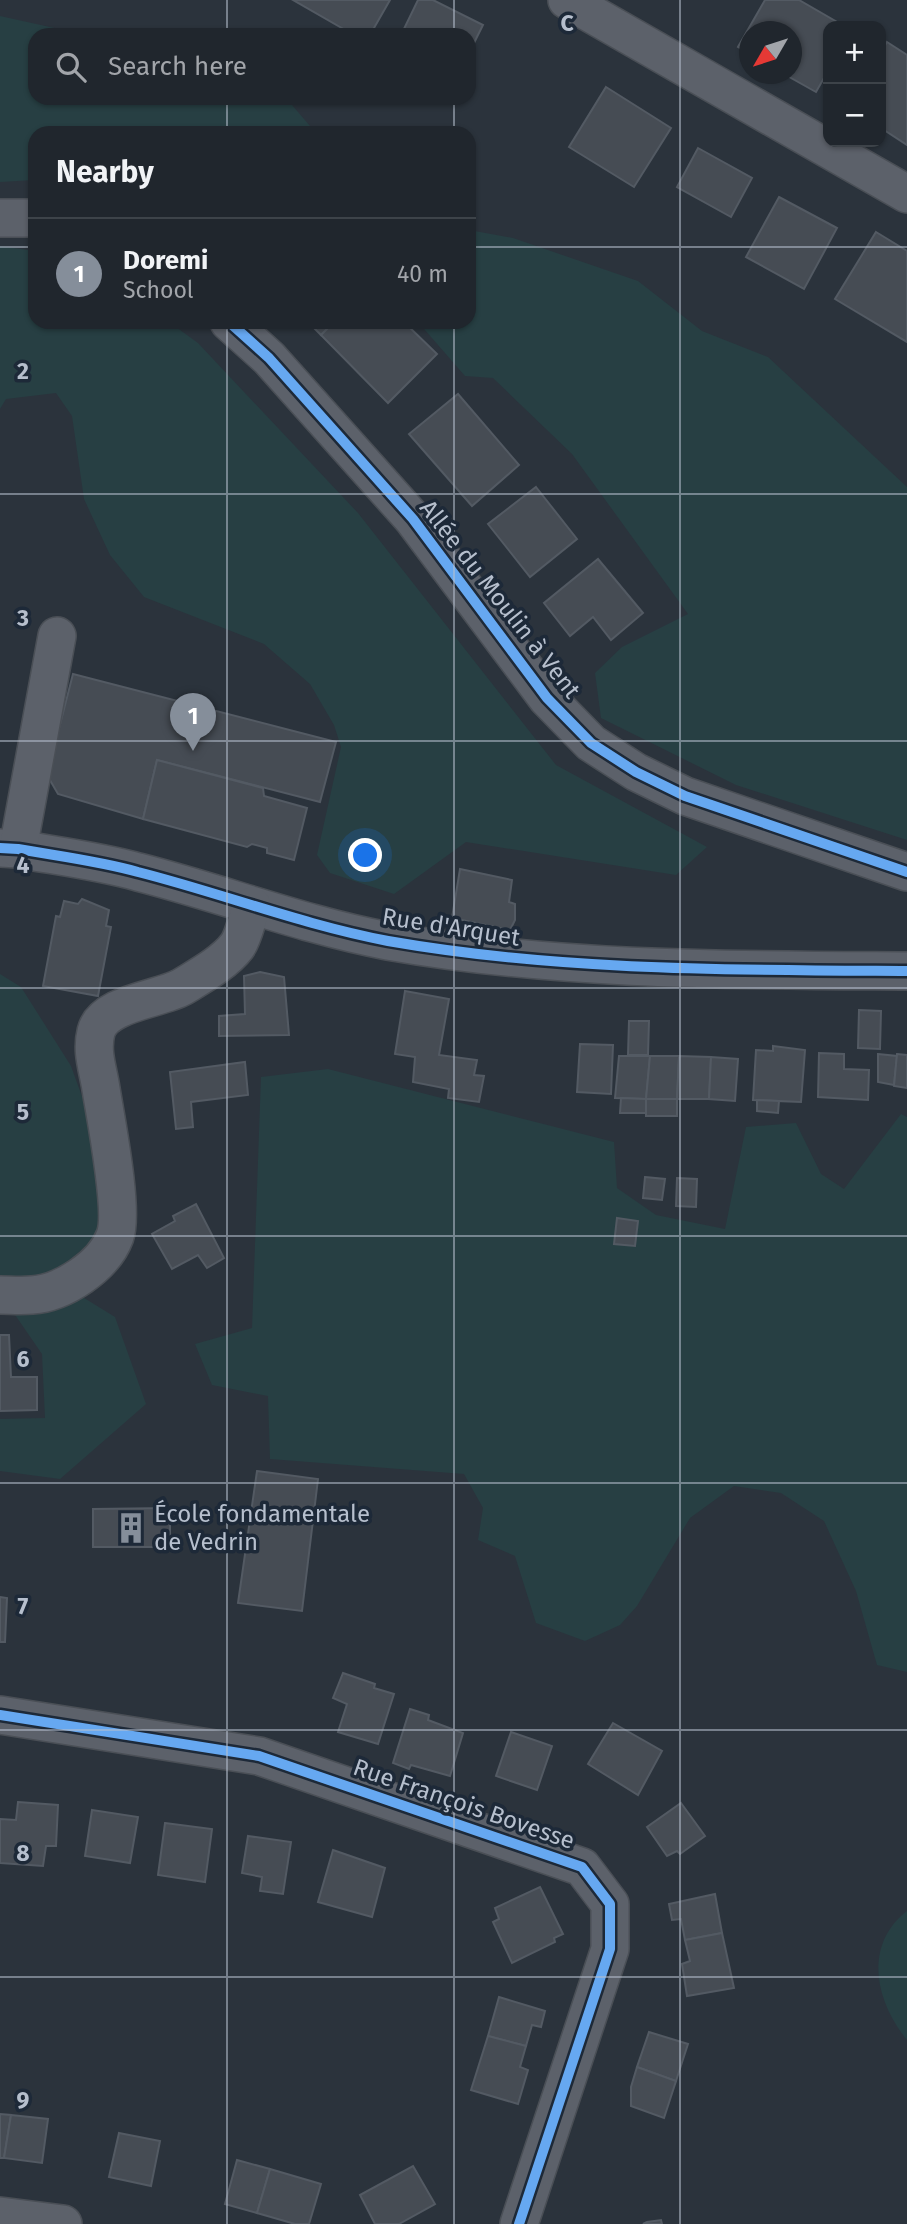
<!DOCTYPE html>
<meta charset="utf-8">
<style>
body{margin:0;font-family:"Fira Sans",sans-serif;background:#282e35;color:#f1f3f6}
.controls{position:absolute;right:21px;top:21px;display:grid;overflow:hidden;border-radius:14px;box-shadow:0 2px 5px #0004}
.controls button{width:63px;height:63px;display:grid;place-items:center;padding:0;border:0;border-bottom:2px solid #3d4349;background:#20262d;color:#f1f3f6;font:35px sans-serif}
.compass{position:absolute;left:739px;top:21px;width:63px;height:63px;border-radius:50%;background:#20262d;box-shadow:0 2px 5px #0004;rotate:231deg}
.you{position:absolute;left:366px;top:856px;width:24px;height:24px;margin:-18px;border:5px solid #fff;border-radius:50%;background:#1a73e8;box-shadow:0 0 0 10px #1a73e833}
.badge{display:grid;place-items:center;width:46px;height:46px;border-radius:50%;background:#858e9a;color:#fff;font-size:23px;font-weight:700}
.pin{position:absolute;translate:-50% -58px;filter:drop-shadow(0 2px 4px #0008)}
.pin::after{content:'';position:absolute;top:37px;width:24px;height:21px;background:inherit;clip-path:polygon(0 0,100% 0,50% 100%)}
.list{margin:0;padding:0;list-style:none}
h2{display:flex;justify-content:space-between;align-items:center;height:91px;margin:0;padding:0 28px;font-size:30px}
h2 small{font-size:23px;font-weight:400;color:#a2a5aa}
.list li{display:grid;grid-template-columns:46px 1fr auto;gap:21px;align-items:center;box-sizing:border-box;height:112px;padding:0 28px;border-top:2px solid #3d4349}
.list b{display:block;font-size:26px;white-space:nowrap}
.list p{margin:0;font-size:23px;white-space:nowrap;color:#a2a5aa}
.list em{font-size:23px;font-style:normal;color:#a2a5aa}
.icon{flex:none;width:38px;height:38px;fill:none;stroke:currentColor;stroke-width:2;stroke-linecap:round;stroke-linejoin:round}
.map{position:relative;flex:none;width:907px;height:2224px;overflow:hidden}
.search{position:absolute;background:#20262d;box-shadow:0 2px 5px #0004;left:28px;top:28px;width:448px;height:77px;display:flex;align-items:center;gap:18px;box-sizing:border-box;padding:0 24px;border-radius:21px;color:#a2a5aa;font-size:26px}
.panel{position:absolute;background:#20262d;box-shadow:0 2px 5px #0004;left:28px;top:126px;width:448px;height:203px;border-radius:21px}
.map>svg:first-child{display:block}
.green{fill:#273f43}
.building{fill:#464c54;stroke:#535a63;stroke-width:2}
.lines{fill:none;stroke-linecap:round;stroke-linejoin:round}
.minor-casing{stroke:#4a4f56;stroke-width:40}
.minor{stroke:#5c616a;stroke-width:37}
.cycleway-casing{stroke:#1d2938;stroke-width:15}
.cycleway{stroke:#66a8f1;stroke-width:10}
.grid{fill:none;stroke:#b6bfcd;stroke-width:2;stroke-opacity:0.55}
.labels{text-anchor:middle;dominant-baseline:central;stroke-width:7;stroke-linejoin:round;paint-order:stroke}
.street-label{font-size:24px;fill:#b6bfcd;stroke:#1d2938}
.poi-label{font-size:24px;fill:#b6bfcd;stroke:#1d2938;text-anchor:start}
.grid-label{font-size:23px;text-anchor:middle;font-weight:bold;fill:#b6bfcd;stroke:#1d2938;stroke-width:7;stroke-linejoin:round;paint-order:stroke}
</style>
<div class="map">
<svg width="907" height="2224" viewBox="0 0 907 2224">
<rect width="100%" height="100%" fill="#2b333c"/>
<!-- green -->
<g class="green">
<polygon points="0,16 86,35 35,35 35,98 286,98 316,133 35,133 35,180 0,182"/>
<polygon points="469,230 513,238 638,281 702,331 768,357 907,487 907,840 736,785 601,718 595,673 622,647 688,614 572,454 493,378 465,376 418,322 469,322"/>
<polygon points="0,246 35,251 35,322 169,322 198,343 358,513 556,765 707,847 676,875 466,842 394,894 330,873 317,855 341,747 334,725 310,684 264,644 144,597 110,555 84,499 72,416 56,393 6,399 0,409"/>
<polygon points="0,974 21,987 71,1066 97,1138 100,1234 50,1277 115,1317 146,1404 60,1479 0,1471 0,1419 45,1418 42,1354 0,1293"/>
<polygon points="328,1069 614,1142 617,1188 656,1215 725,1229 746,1127 796,1123 821,1174 844,1189 901,1114 907,1117 907,1672 877,1665 856,1591 824,1521 781,1493 734,1486 690,1518 637,1606 620,1625 585,1641 536,1623 515,1556 478,1540 483,1508 464,1474 270,1459 268,1396 212,1385 195,1344 252,1328 261,1077"/>
<path d="M907 1911V2040C875 2001 863 1945 907 1911Z"/>
</g>
<!-- building -->
<g class="building">
<polygon points="293,0 390,0 370,35 354,35"/>
<polygon points="418,0 433,0 483,25 469,53 469,35 401,35"/>
<polygon points="765,0 799,0 844,26 828,26 828,71 816,92 784,74 792,74 792,32 750,32 750,54 738,47"/>
<polygon points="887,42 907,55 907,145 881,128 881,52"/>
<polygon points="606,87 671,128 634,187 569,147"/>
<polygon points="698,148 752,178 731,217 677,187"/>
<polygon points="779,197 837,228 804,289 746,257"/>
<polygon points="876,232 907,251 907,342 835,299"/>
<polygon points="308,322 334,322 321,335"/>
<polygon points="334,322 404,322 437,354 388,403 321,335"/>
<polygon points="458,394 519,465 472,506 409,434"/>
<polygon points="536,487 577,539 530,577 488,524"/>
<polygon points="598,559 643,613 611,640 593,617 570,636 544,603"/>
<polygon points="73,674 336,742 320,802 157,760 143,819 58,794 47,775"/>
<polygon points="157,760 263,788 264,796 307,808 294,860 267,853 267,848 252,844 247,847 143,819"/>
<polygon points="460,869 512,880 509,902 515,904 515,920 510,930 452,918"/>
<polygon points="82,899 109,910 106,926 111,927 98,996 43,986 56,916 60,917 64,901 78,904"/>
<polygon points="260,972 284,977 289,1035 219,1036 219,1016 245,1014 244,976"/>
<polygon points="405,991 449,999 439,1055 477,1060 474,1075 484,1076 479,1102 448,1098 449,1089 413,1082 415,1057 395,1054"/>
<polygon points="859,1010 881,1011 880,1049 858,1048"/>
<polygon points="629,1021 649,1021 648,1055 628,1055"/>
<polygon points="580,1044 613,1045 611,1094 577,1092"/>
<polygon points="773,1046 805,1050 801,1102 753,1100 756,1050 773,1051"/>
<polygon points="819,1053 844,1054 844,1069 869,1070 868,1100 818,1097"/>
<polygon points="878,1054 897,1056 894,1085 878,1082"/>
<polygon points="897,1054 907,1055 907,1088 894,1086"/>
<polygon points="619,1056 650,1056 646,1099 615,1098"/>
<polygon points="650,1056 679,1056 677,1099 646,1099"/>
<polygon points="679,1056 711,1057 709,1099 677,1099"/>
<polygon points="711,1057 738,1059 735,1101 709,1099"/>
<polygon points="245,1062 248,1095 191,1102 193,1127 176,1129 170,1072"/>
<polygon points="621,1098 646,1099 646,1113 620,1113"/>
<rect x="646" y="1099" width="31" height="17"/>
<polygon points="757,1100 779,1101 778,1113 757,1111"/>
<polygon points="645,1177 665,1179 662,1200 643,1198"/>
<polygon points="677,1178 697,1179 696,1207 676,1206"/>
<polygon points="196,1204 224,1258 207,1268 198,1255 172,1269 152,1234 175,1221 173,1216"/>
<polygon points="617,1218 638,1221 635,1246 614,1244"/>
<polygon points="0,1335 9,1335 11,1377 37,1377 37,1410 0,1411"/>
<polygon points="257,1471 318,1479 302,1611 238,1603"/>
<polygon points="170,1508 170,1547 93,1547 93,1509"/>
<polygon points="0,1597 7,1598 5,1642 0,1642"/>
<polygon points="343,1673 375,1684 374,1688 394,1694 378,1744 338,1732 347,1704 333,1698"/>
<polygon points="410,1709 429,1715 428,1720 463,1733 450,1776 411,1765 409,1769 393,1763"/>
<polygon points="613,1723 662,1751 638,1795 588,1764"/>
<polygon points="511,1732 552,1746 537,1790 496,1776"/>
<polygon points="18,1802 58,1805 56,1846 46,1846 43,1866 0,1863 0,1819 16,1820"/>
<polygon points="681,1803 705,1836 680,1854 677,1851 667,1856 647,1827"/>
<polygon points="92,1810 138,1817 130,1863 85,1856"/>
<polygon points="165,1823 212,1829 205,1882 158,1875"/>
<polygon points="248,1836 291,1842 283,1894 260,1891 262,1877 242,1873"/>
<polygon points="333,1850 385,1868 372,1917 318,1902"/>
<polygon points="540,1887 563,1934 554,1938 555,1942 512,1963 493,1922 499,1919 495,1908"/>
<polygon points="715,1894 722,1933 685,1940 681,1919 672,1920 669,1904"/>
<polygon points="722,1933 734,1988 687,1996 682,1964 690,1961 685,1940"/>
<polygon points="499,1997 545,2011 541,2027 532,2025 526,2046 488,2036"/>
<polygon points="649,2032 688,2044 676,2081 637,2067"/>
<polygon points="488,2036 526,2046 520,2067 528,2070 518,2104 471,2090"/>
<polygon points="637,2067 676,2081 664,2118 631,2106 631,2087"/>
<polygon points="0,2114 11,2115 4,2158 0,2158"/>
<polygon points="11,2115 48,2119 42,2163 4,2158"/>
<polygon points="119,2133 160,2141 151,2186 109,2177"/>
<polygon points="237,2160 270,2169 257,2213 225,2204"/>
<polygon points="413,2166 435,2204 399,2224 375,2224 360,2195"/>
<polygon points="270,2169 321,2184 309,2224 295,2224 257,2213"/>
<polygon points="661,2220 662,2224 643,2224 647,2222"/>
</g>
<g class="lines">
<defs>
<g id="minor">
<polyline points="567,0 907,194"/>
<polyline points="0,218 35,218"/>
<polyline points="229,322 269,358 413,519 547,698 591,743 636,772 685,796 907,872"/>
<path d="M0 848 18 849C57 856 99 861 138 872 221 893 303 925 388 941 559 971 734 970 907 971"/>
<polyline points="18,849 57,636"/>
<path d="M0 1295C10 1295 21 1296 32 1295 63 1293 104 1266 115 1236 124 1211 106 1120 101 1089 98 1069 91 1052 96 1032 103 1003 158 1000 182 987 200 976 224 963 237 946 244 936 247 918 252 906"/>
<polyline points="0,1715 259,1756 582,1867 610,1904 610,1949 519,2224"/>
<polyline points="0,2216 63,2224"/>
</g>
</defs>
<!-- minor casing -->
<use href="#minor" class="minor-casing"/>
<!-- minor -->
<use href="#minor" class="minor"/>
<defs>
<g id="cycleway">
<polyline points="229,322 269,358 413,519 547,698 591,743 636,772 685,796 907,872"/>
<path d="M0 848 18 849C57 856 99 861 138 872 221 893 303 925 388 941 559 971 734 970 907 971"/>
<polyline points="0,1715 259,1756 582,1867 610,1904 610,1949 519,2224"/>
</g>
</defs>
<!-- cycleway casing -->
<use href="#cycleway" class="cycleway-casing"/>
<!-- cycleway -->
<use href="#cycleway" class="cycleway"/>
</g>
<!-- grid -->
<path class="grid" d="M227 0V35M454 0V35M680 0V2224M227 98V133M454 98V133M0 247H35M469 247H907M227 322V2224M454 322V2224M0 494H907M0 741H907M0 988H907M0 1236H907M0 1483H907M0 1730H907M0 1977H907"/>
<!-- icons -->
<defs>
<symbol id="building-bare" viewBox="-9 -9 18 18"><path d="M-4-6H4V6H1V3H-1V6H-4ZM-2.5-4.3h1.7v1.8h-1.7ZM.8-4.3h1.7v1.8H.8ZM-2.5-1h1.7V.8h-1.7ZM.8-1h1.7V.8H.8Z" fill="#858e9a" stroke="#1d2938" stroke-width="2.5" paint-order="stroke"/></symbol>
</defs>
<g fill-rule="evenodd">
<use href="#building-bare" x="109" y="1506" width="44" height="44"/>
</g>
<g class="labels">
<!-- street labels -->
<g class="street-label">
<text transform="translate(500 599) rotate(52)">Allée du Moulin à Vent</text>
<text transform="translate(451 927) rotate(9)">Rue d'Arquet</text>
<text transform="translate(464 1804) rotate(19)">Rue François Bovesse</text>
</g>
<!-- poi labels -->
<g class="poi-label">
<text x="154" y="1514">École fondamentale<tspan x="154" dy="28">de Vedrin</tspan></text>
</g>
</g>
<g class="grid-label">
<text x="567" y="31">C</text>
<text x="23" y="379">2</text>
<text x="23" y="626">3</text>
<text x="23" y="873">4</text>
<text x="23" y="1120">5</text>
<text x="23" y="1367">6</text>
<text x="23" y="1614">7</text>
<text x="23" y="1861">8</text>
<text x="23" y="2108">9</text>
</g>
</svg>
<div class="controls">
<button>+</button>
<button>−</button>
</div>
<svg class="compass" viewBox="-18 -18 36 36"><path d="M0-13l5 13h-10z" fill="#e53935"/><path d="M0 13l5-13h-10z" fill="#a2a5aa"/></svg>
<div class="you"></div>
<div class="pin badge" style="left:193px;top:751px">1</div>
<div class="search"><svg class="icon" aria-label="search" viewBox="0 0 24 24"><circle cx="10" cy="10" r="6"/><path d="M15 15l6 6"/></svg>Search here</div>
<section class="panel">
<h2>Nearby<small></small></h2>
<ul class="list">
<li><span class="badge">1</span><div><b>Doremi</b><p>School</p></div><em>40 m</em></li>
</ul>
</section>
</div>
